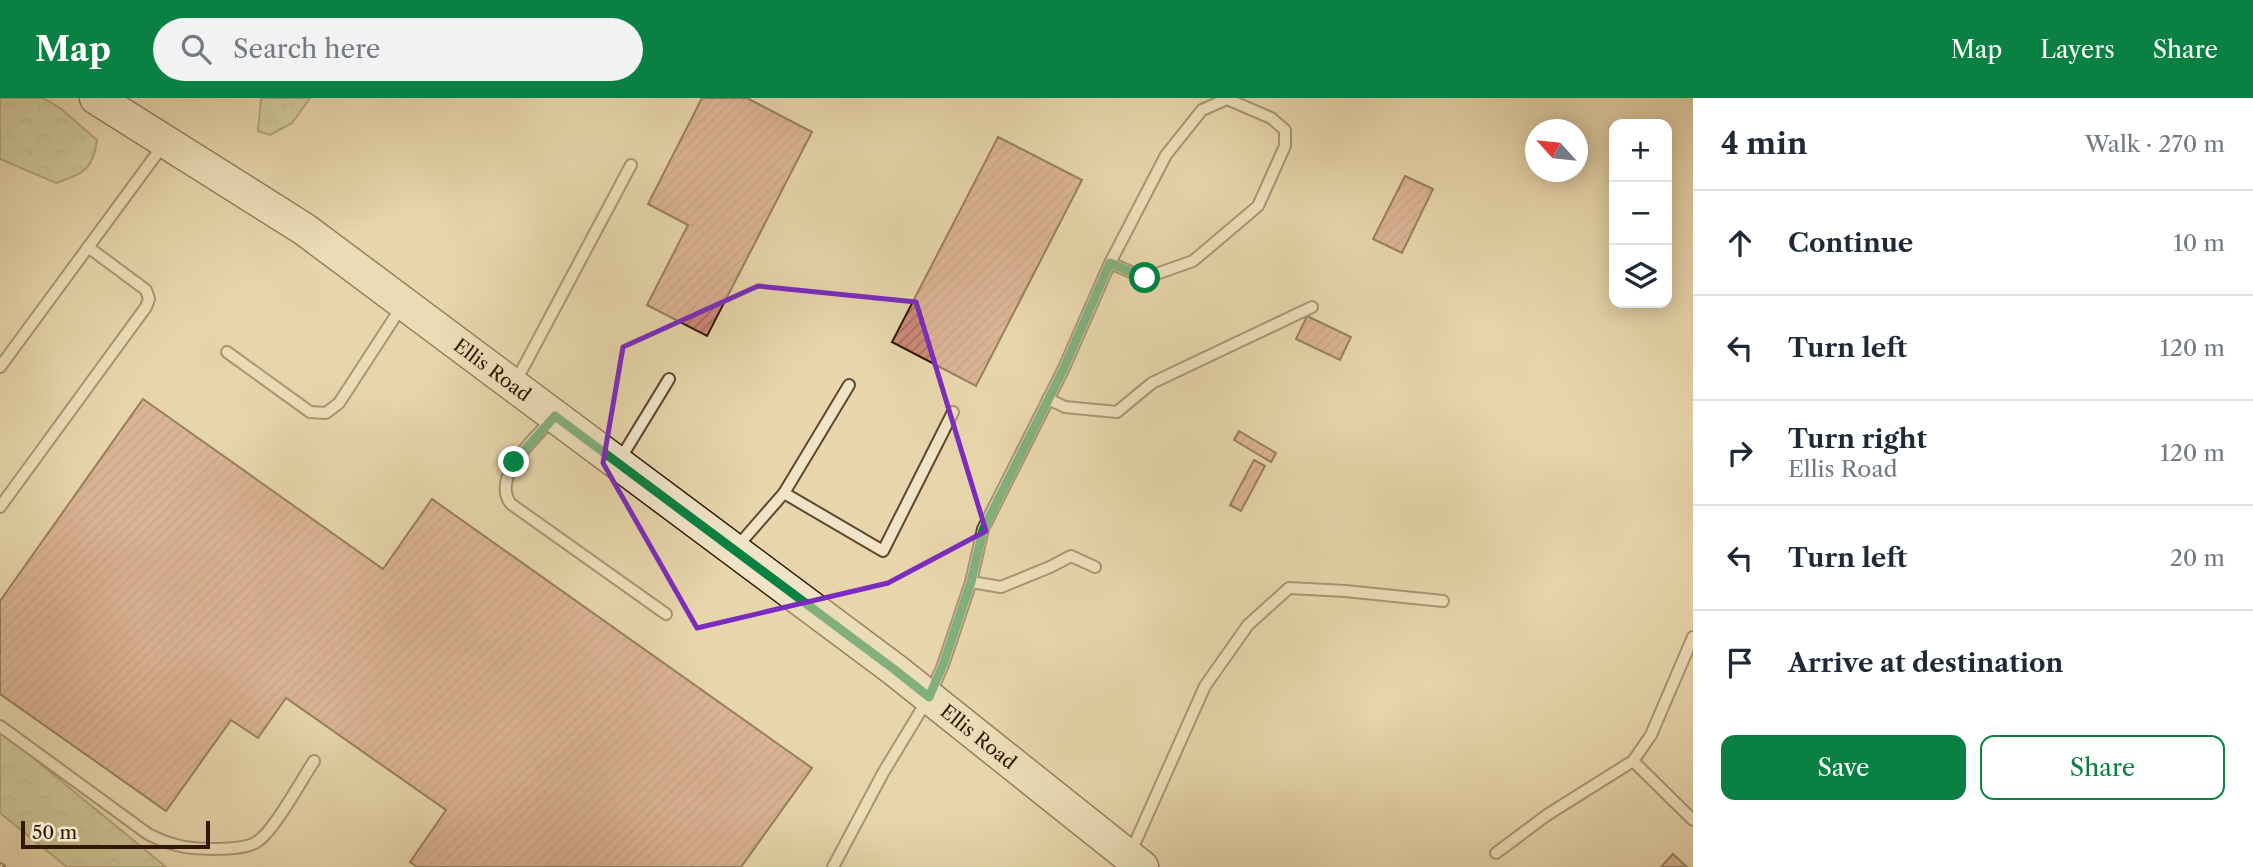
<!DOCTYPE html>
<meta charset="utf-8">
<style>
body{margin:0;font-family:"Libre Caslon Text",serif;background:#f2f2f3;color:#1f2937}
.controls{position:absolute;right:21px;top:21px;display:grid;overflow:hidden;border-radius:14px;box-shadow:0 4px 18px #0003}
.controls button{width:63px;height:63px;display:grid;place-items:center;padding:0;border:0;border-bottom:2px solid #e0e1e3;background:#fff;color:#1f2937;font:35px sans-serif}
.compass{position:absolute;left:1525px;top:21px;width:63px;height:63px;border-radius:50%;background:#fff;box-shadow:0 4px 18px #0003;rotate:297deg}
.scale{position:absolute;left:21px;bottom:18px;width:189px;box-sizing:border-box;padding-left:7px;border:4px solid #321903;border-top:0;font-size:19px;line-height:24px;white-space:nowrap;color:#321903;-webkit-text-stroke:5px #efe4c8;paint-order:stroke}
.stop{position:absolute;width:21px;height:21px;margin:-16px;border:5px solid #0b8043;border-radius:50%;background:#fff}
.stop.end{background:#0b8043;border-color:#fff;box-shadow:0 2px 7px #0008}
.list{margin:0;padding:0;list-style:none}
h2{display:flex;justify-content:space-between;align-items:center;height:91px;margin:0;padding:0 28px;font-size:30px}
h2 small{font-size:23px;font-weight:400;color:#747a83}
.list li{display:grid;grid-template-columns:46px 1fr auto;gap:21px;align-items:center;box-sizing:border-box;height:105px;padding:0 28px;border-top:2px solid #e0e1e3}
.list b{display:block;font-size:26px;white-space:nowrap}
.list p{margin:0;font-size:23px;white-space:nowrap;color:#747a83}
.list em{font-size:23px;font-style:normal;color:#747a83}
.actions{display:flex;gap:14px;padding:21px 28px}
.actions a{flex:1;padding:16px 0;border:2px solid #0b8043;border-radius:14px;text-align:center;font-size:24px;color:#0b8043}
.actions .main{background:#0b8043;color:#fff}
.icon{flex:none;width:38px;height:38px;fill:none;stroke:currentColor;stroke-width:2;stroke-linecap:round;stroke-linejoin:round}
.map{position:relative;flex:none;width:1693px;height:769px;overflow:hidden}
header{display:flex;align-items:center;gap:42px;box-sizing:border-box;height:98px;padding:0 35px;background:#0b8043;color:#fff}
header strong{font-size:33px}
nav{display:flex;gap:38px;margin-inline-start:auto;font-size:24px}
.search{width:490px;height:63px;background:#f2f2f3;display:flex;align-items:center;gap:18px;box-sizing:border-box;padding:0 24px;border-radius:38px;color:#747a83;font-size:26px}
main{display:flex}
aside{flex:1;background:#fff}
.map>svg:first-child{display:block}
.forest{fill:url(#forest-crowns);stroke:#746b46;stroke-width:2}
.building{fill:url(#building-hatch);stroke:#321903;stroke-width:2}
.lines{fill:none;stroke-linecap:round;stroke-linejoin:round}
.service-casing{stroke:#5f482d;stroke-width:14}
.secondary-casing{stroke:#321903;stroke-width:35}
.service{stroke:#efe4c8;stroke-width:10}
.secondary{stroke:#efe4c8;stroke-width:32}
.rail-casing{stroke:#321903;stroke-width:8}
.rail{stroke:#efe4c8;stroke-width:5;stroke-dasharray:16;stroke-linecap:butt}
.route{stroke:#0b8043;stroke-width:9}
.marked{fill:none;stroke:#7b2cbf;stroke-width:5;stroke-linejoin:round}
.labels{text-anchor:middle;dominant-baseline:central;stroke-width:5;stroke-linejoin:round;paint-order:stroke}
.street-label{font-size:19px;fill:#321903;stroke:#efe4c8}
</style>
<header>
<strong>Map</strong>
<div class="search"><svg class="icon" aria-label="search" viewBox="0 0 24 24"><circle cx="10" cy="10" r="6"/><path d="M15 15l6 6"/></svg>Search here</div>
<nav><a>Map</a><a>Layers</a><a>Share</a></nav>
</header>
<main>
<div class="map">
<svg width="1693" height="769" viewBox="0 0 1693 769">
<defs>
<pattern id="forest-crowns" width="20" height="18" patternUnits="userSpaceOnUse" patternTransform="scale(1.75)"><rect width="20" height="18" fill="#b6bd89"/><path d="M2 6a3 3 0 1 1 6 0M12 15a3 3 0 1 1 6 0" fill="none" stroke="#9da275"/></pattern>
<pattern id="building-hatch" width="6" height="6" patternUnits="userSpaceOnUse" patternTransform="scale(1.75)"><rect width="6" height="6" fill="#cd8a7a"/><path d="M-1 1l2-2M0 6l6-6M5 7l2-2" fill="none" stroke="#a77062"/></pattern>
</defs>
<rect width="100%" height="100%" fill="#e7d5ab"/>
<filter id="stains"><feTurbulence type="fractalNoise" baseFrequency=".00286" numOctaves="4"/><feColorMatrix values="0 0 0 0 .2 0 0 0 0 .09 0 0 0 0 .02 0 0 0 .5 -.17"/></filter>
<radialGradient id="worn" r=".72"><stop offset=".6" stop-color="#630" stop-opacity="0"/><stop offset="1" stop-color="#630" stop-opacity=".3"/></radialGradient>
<!-- forest -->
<g class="forest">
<path d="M0 0H43L60 10 97 42C93 73 83 75 56 85L0 61Z"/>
<polygon points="261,0 310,0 292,25 270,37 258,33"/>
<polygon points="0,630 43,668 166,769 67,769 0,715"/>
</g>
<!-- building -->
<g class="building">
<polygon points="702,0 747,0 812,34 707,238 647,207 688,127 648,106"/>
<polygon points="998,39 1082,82 976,288 892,244"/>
<polygon points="1405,78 1433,91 1402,155 1373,141"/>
<polygon points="1307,218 1351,239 1340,262 1296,241"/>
<polygon points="143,301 383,471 432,401 812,670 741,769 417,769 410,764 446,712 286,600 258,640 231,622 166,713 0,596 0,503"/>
<polygon points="1239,333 1276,355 1271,364 1234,342"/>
<polygon points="1254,362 1265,368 1241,413 1230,407"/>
<polygon points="1673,756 1687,769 1661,769"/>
</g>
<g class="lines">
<defs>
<g id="service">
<polyline points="227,254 310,314 326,315 339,305 402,208"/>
<polyline points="0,269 164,46"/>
<polyline points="515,285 631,67"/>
<polyline points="1048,301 1065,309 1117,314 1152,285 1312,209"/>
<path d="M553 320C536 339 490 379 511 406L666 516"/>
<polyline points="619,363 669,281"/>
<polyline points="784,395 849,287"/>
<polyline points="0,409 146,209 149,201 146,192 88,149"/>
<polyline points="736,450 784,395 883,453 953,314"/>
<polyline points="971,484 1001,489 1050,469 1071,458 1095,469"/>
<path d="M0 628 148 736C156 740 165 744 173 746 190 752 244 754 258 743 275 731 301 683 314 663"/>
<polyline points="1633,663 1693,722"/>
<polyline points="1496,755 1547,717 1633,663 1651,637 1693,539"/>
<polyline points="1130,756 1205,588 1248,527 1289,490 1345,493 1443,503"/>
<polyline points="833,769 883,675 929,599 943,567 971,484 983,431 1063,272 1110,165 1166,57 1202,12 1227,1 1271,20 1285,32 1285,48 1258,108 1193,163 1145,180 1110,165"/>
</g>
<g id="secondary">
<path id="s1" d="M96 0 304 131 895 572 1142 769"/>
</g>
</defs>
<!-- service casing -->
<use href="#service" class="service-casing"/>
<!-- secondary casing -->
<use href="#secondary" class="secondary-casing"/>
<!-- service -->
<use href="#service" class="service"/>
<!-- secondary -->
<use href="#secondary" class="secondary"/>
<defs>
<polyline id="rail" points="0,768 2,769"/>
</defs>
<!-- rail casing -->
<use href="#rail" class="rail-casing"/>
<!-- rail -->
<use href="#rail" class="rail"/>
</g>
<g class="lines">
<!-- route -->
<polyline class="route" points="514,364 555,318 895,572 929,599 943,567 971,484 983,432 1063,272 1110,165 1145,180"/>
</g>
<!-- marked area -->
<path d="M0 0H1693V769H0ZM758 188 916 204 986 433 888 485 697 530 603 365 623 249Z" fill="#e7d5ab" fill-opacity=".55" fill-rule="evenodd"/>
<path class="marked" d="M758 188 916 204 986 433 888 485 697 530 603 365 623 249Z"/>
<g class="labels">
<!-- street labels -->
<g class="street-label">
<text stroke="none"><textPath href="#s1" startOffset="481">Ellis Road</textPath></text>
<text stroke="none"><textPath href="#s1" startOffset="1090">Ellis Road</textPath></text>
</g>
</g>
<rect width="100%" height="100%" filter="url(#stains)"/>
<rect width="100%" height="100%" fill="url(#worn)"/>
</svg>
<div class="controls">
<button>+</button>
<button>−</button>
<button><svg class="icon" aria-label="layers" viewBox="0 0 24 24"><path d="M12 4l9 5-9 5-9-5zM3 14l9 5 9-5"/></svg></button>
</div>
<svg class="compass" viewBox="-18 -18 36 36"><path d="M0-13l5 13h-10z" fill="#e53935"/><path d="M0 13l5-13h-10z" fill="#747a83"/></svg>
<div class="scale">50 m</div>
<div class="stop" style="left:1145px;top:180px"></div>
<div class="stop end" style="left:514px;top:364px"></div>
</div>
<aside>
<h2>4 min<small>Walk · 270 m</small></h2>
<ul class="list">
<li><svg class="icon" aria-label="ahead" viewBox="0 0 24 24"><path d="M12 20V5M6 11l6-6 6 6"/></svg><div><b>Continue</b></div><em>10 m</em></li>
<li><svg class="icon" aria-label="left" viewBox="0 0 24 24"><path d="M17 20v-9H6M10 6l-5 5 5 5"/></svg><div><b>Turn left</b></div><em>120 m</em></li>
<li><svg class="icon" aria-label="right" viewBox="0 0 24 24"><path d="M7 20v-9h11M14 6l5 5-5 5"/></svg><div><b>Turn right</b><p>Ellis Road</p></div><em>120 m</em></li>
<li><svg class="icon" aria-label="left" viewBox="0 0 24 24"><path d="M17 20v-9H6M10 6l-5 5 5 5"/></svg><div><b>Turn left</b></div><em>20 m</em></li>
<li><svg class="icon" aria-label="arrive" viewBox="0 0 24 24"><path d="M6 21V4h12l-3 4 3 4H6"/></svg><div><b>Arrive at destination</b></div></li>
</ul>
<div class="actions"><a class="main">Save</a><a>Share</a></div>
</aside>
</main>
